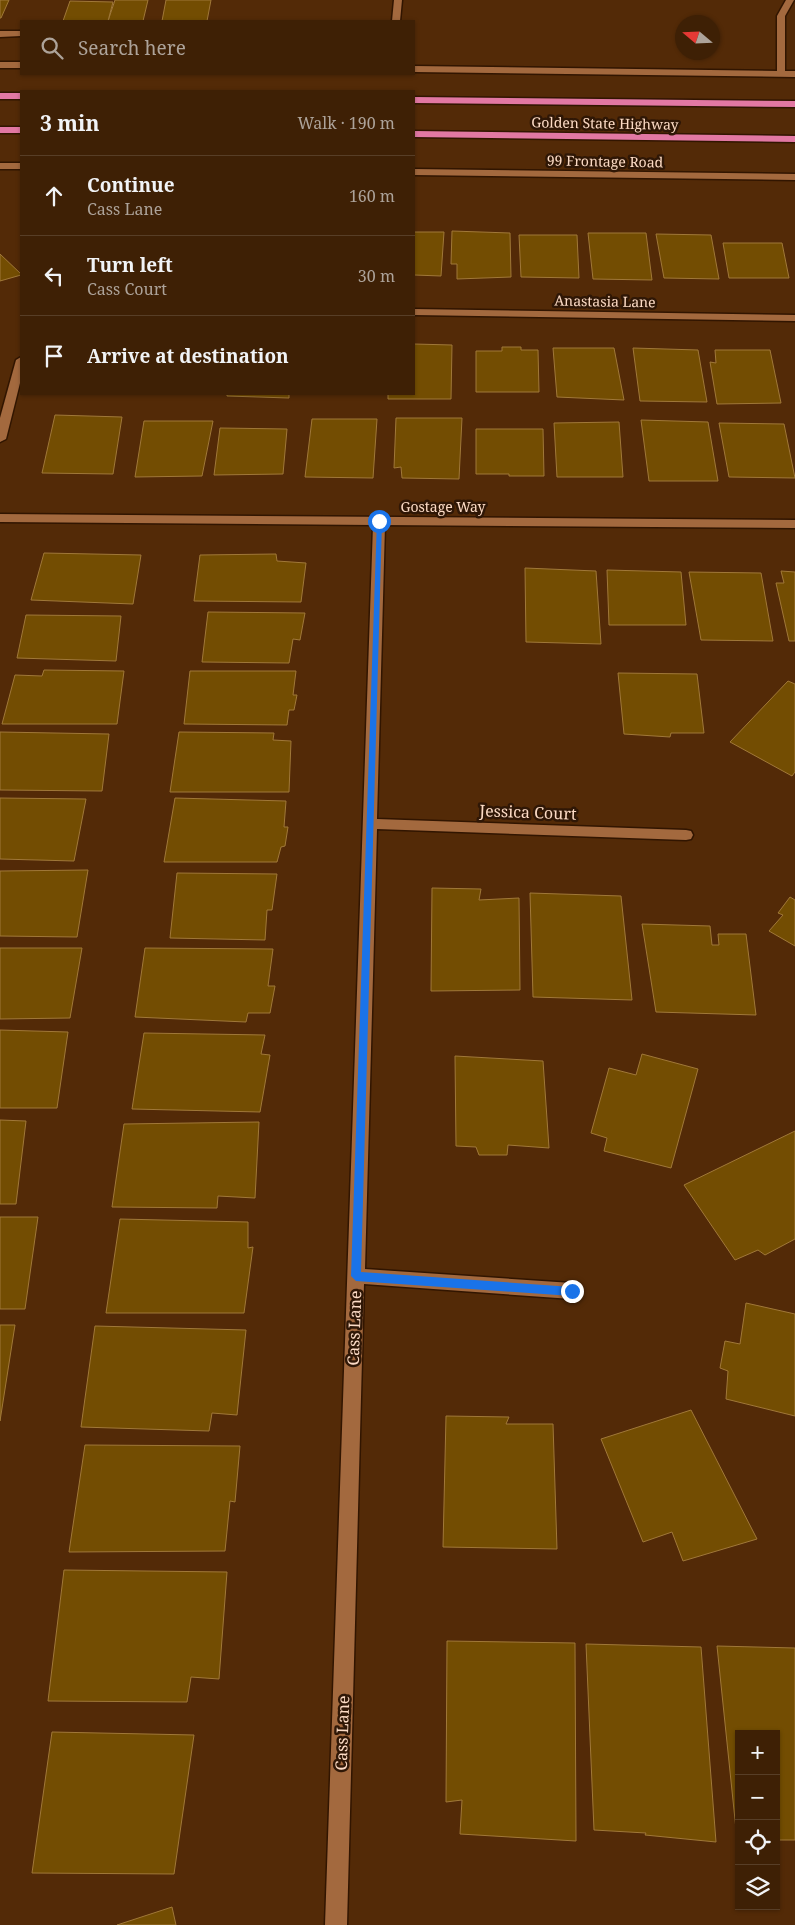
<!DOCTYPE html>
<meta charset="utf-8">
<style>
body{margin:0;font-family:"Noto Serif",serif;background:#45280f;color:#f1f3f6}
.controls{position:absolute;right:15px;bottom:15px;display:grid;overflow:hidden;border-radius:0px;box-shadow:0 1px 4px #0004}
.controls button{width:45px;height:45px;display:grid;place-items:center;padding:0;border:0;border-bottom:1px solid #573e27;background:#3e2005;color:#f1f3f6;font:25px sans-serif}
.compass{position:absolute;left:675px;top:15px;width:45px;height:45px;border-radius:50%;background:#3e2005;box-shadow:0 1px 4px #0004;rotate:289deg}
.stop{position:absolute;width:15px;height:15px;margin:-11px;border:4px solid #1a73e8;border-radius:50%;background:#fff}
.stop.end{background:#1a73e8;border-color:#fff;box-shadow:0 1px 5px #0008}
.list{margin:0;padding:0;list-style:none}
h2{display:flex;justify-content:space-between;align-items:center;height:65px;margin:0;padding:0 20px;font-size:21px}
h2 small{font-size:16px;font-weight:400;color:#ada39a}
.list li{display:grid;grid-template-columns:32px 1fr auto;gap:15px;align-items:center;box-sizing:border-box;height:80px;padding:0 20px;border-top:1px solid #573e27}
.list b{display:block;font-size:19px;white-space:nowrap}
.list p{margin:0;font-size:16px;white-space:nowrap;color:#ada39a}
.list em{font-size:16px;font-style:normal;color:#ada39a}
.icon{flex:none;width:28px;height:28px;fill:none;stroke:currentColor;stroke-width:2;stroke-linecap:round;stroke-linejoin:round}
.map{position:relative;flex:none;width:795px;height:1925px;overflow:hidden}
.search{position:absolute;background:#3e2005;box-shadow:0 1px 4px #0004;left:20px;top:20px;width:395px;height:55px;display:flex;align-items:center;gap:12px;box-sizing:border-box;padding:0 18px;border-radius:0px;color:#ada39a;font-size:19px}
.panel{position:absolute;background:#3e2005;box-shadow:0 1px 4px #0004;left:20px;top:90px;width:395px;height:305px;border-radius:0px}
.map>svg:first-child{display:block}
.building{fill:#734d02;stroke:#a07839}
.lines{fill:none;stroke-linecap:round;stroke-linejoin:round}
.minor-casing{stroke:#311500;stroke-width:3}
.highway-casing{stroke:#311500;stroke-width:3}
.minor{fill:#a3693e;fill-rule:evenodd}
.highway{fill:#e278a3;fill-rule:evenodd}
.route{fill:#1a73e8}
.labels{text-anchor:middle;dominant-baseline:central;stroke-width:5;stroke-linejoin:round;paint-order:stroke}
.far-street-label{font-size:14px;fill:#fcdbc5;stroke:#2f1706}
.street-label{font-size:16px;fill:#fcdbc5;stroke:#2f1706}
</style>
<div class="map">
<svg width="795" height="1925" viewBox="0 0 795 1925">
<rect width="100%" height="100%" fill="#532a07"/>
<!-- building -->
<g class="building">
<polygon points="0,0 9,0 1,18 0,18"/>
<polygon points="115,0 148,0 143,21 108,21"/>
<polygon points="166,0 211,0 207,21 162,21"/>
<polygon points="70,1 113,2 108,21 63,21"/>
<polygon points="452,231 510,233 511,277 457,279 457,264 451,264"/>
<polygon points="414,232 444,232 441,276 414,275"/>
<polygon points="588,233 646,233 652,280 593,279"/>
<polygon points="656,234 711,235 719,279 664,278"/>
<polygon points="519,235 577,235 579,278 521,277"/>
<polygon points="723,243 782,243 789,278 729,278"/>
<polygon points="0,254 21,274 21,275 0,281"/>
<polygon points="414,344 452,345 451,399 388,399 388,394 414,394"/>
<polygon points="502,347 521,347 521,350 538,350 539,392 476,392 476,351 502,351"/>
<polygon points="553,348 614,348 624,400 557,397"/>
<polygon points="633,348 698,350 707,402 640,401"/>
<polygon points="715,350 770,350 781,403 717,404 710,362 716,363"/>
<polygon points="227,394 289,394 289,398 227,396"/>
<polygon points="55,415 122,417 113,474 42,473"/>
<polygon points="396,418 462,418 459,479 402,478 401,467 394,468"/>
<polygon points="312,419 377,419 373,478 305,477"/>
<polygon points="641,420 708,422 718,481 649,481"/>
<polygon points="144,421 213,421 202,476 135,477"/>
<polygon points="619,422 623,477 557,477 554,423"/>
<polygon points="719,423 784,424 795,478 729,477"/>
<polygon points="220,428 287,429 283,474 214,475"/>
<polygon points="476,429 543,429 544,476 509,476 509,474 476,474"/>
<polygon points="44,553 141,555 133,604 31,600"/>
<polygon points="276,554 277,561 306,563 301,602 194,601 200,555"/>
<polygon points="525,568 596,571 601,644 526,642"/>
<polygon points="607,570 681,572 686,625 609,625"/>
<polygon points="781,571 795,572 795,641 789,641 776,583 784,583"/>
<polygon points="689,572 761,573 773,641 701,640"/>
<polygon points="208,612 305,613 300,640 293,639 289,663 202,662"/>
<polygon points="26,615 121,616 116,661 17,658"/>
<polygon points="44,670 124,671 117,724 2,724 15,675 42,676"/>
<polygon points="190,671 296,671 293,695 297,695 294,710 289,710 287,725 184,724"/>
<polygon points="618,673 697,674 704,733 671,733 670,737 624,734"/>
<polygon points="788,681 795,684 795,772 792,776 730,742"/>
<polygon points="0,732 109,734 102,791 0,790"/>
<polygon points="179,732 274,733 273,740 291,741 289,792 170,792"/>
<polygon points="0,798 86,799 74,861 0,859"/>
<polygon points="175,798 286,801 284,827 288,827 285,846 281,847 277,862 164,862"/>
<polygon points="88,870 77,937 0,936 0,871"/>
<polygon points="177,873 277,874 272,910 267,910 265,940 170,938"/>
<polygon points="432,888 481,889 479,900 519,898 520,990 431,991"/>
<polygon points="530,893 621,896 632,1000 533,997"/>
<polygon points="790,897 795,900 795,946 769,931 783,915 778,913"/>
<polygon points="642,924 710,926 712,945 719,945 718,934 746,934 756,1015 656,1012"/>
<polygon points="0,948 82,948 70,1018 0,1019"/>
<polygon points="145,948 273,949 268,986 275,986 270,1013 248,1013 246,1022 135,1017"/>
<polygon points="0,1030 68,1032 57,1108 0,1108"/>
<polygon points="144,1033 265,1035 261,1054 270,1055 260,1112 132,1109"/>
<polygon points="642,1054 698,1069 671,1168 604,1151 607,1138 591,1133 609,1068 636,1075"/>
<polygon points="455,1056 543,1061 549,1148 508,1145 507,1155 479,1155 476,1147 456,1146"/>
<polygon points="0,1120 26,1121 16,1204 0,1204"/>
<polygon points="259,1122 255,1198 218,1196 217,1208 112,1207 124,1124"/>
<polygon points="795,1131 795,1239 765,1255 758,1250 735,1260 684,1185"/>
<polygon points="0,1217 38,1217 25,1309 0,1309"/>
<polygon points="120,1219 248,1222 248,1248 253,1247 244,1313 106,1313"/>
<polygon points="746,1303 795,1314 795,1416 726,1399 728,1371 720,1368 725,1341 740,1344"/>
<polygon points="0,1325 15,1325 0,1421"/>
<polygon points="95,1326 246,1330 237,1415 212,1413 209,1431 81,1427"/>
<polygon points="691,1410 757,1539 683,1561 672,1532 643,1542 601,1439"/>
<polygon points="446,1416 509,1417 506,1424 553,1424 557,1549 443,1547"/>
<polygon points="85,1445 240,1446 235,1502 230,1501 225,1551 69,1552"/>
<polygon points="64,1570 227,1572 219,1679 191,1677 187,1702 48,1701"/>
<polygon points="447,1641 575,1643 576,1841 460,1834 462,1800 446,1802"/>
<polygon points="586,1644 701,1647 716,1842 645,1835 646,1833 594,1830"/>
<polygon points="717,1646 795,1648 795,1840 776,1840 776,1734 739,1734 737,1839"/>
<polygon points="52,1732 194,1735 174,1874 32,1873"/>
<polygon points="172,1907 176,1925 117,1925"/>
</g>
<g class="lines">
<defs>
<g id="minor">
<polygon points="394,0 402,0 400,21 392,21"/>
<polygon points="786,0 794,0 785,16 785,71 795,71 795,77 414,72 414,66 777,71 777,16"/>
<polygon points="0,31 21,31 21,36 0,37"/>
<rect x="0" y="62" width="21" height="6"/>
<rect x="0" y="163" width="21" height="6"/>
<polygon points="414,169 795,174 795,180 414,175"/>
<polygon points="414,309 795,315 795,321 414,315"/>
<polygon points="21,357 21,379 6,439 0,442 0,418 16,360"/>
<polygon points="0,514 795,520 795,528 385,525 377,819 686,830 691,831 693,835 691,839 686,840 377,829 365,1269 572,1283 578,1285 581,1291 578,1297 572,1299 364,1284 347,1925 325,1925 373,525 0,522"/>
</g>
<g id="highway">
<rect x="0" y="93" width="21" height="6"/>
<polygon points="414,97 795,101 795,107 414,103"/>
<rect x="0" y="127" width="21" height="6"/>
<polygon points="414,131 795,136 795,142 414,137"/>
</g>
</defs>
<!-- minor casing -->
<use href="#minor" class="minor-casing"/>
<!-- highway casing -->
<use href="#highway" class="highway-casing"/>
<!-- minor -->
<use href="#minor" class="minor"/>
<!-- highway -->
<use href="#highway" class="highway"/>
</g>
<!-- route -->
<polygon class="route" points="377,519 382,521 361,1272 572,1287 577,1291 572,1296 356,1281 351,1276"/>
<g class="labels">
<!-- far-street labels -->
<g class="far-street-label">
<text transform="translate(605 123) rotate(1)">Golden State Highway</text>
<text transform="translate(605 161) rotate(1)">99 Frontage Road</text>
<text transform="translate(605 301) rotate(1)">Anastasia Lane</text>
<text x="443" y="506">Gostage Way</text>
</g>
<!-- street labels -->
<g class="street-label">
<text transform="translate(528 812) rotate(2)">Jessica Court</text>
<text transform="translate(354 1328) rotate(-88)">Cass Lane</text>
<text transform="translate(342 1733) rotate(-88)">Cass Lane</text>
</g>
</g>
</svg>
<div class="controls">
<button>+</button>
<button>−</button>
<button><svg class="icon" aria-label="locate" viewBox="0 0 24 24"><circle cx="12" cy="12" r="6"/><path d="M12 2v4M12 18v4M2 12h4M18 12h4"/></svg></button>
<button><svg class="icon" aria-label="layers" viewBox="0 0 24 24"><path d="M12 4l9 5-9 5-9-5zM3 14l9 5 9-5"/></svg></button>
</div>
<svg class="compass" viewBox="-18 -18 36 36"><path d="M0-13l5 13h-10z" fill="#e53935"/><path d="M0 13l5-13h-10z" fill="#ada39a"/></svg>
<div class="stop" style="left:379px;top:521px"></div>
<div class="stop end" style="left:572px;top:1291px"></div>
<div class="search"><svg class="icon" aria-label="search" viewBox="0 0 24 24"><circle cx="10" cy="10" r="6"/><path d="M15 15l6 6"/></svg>Search here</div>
<section class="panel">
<h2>3 min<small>Walk · 190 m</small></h2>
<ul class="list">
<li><svg class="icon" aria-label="ahead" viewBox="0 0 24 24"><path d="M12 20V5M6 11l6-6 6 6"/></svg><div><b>Continue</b><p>Cass Lane</p></div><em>160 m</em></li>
<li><svg class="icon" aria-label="left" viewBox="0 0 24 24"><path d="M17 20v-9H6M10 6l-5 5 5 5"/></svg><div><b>Turn left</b><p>Cass Court</p></div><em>30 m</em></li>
<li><svg class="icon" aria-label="arrive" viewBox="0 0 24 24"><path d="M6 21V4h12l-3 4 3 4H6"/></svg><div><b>Arrive at destination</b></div></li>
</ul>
</section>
</div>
